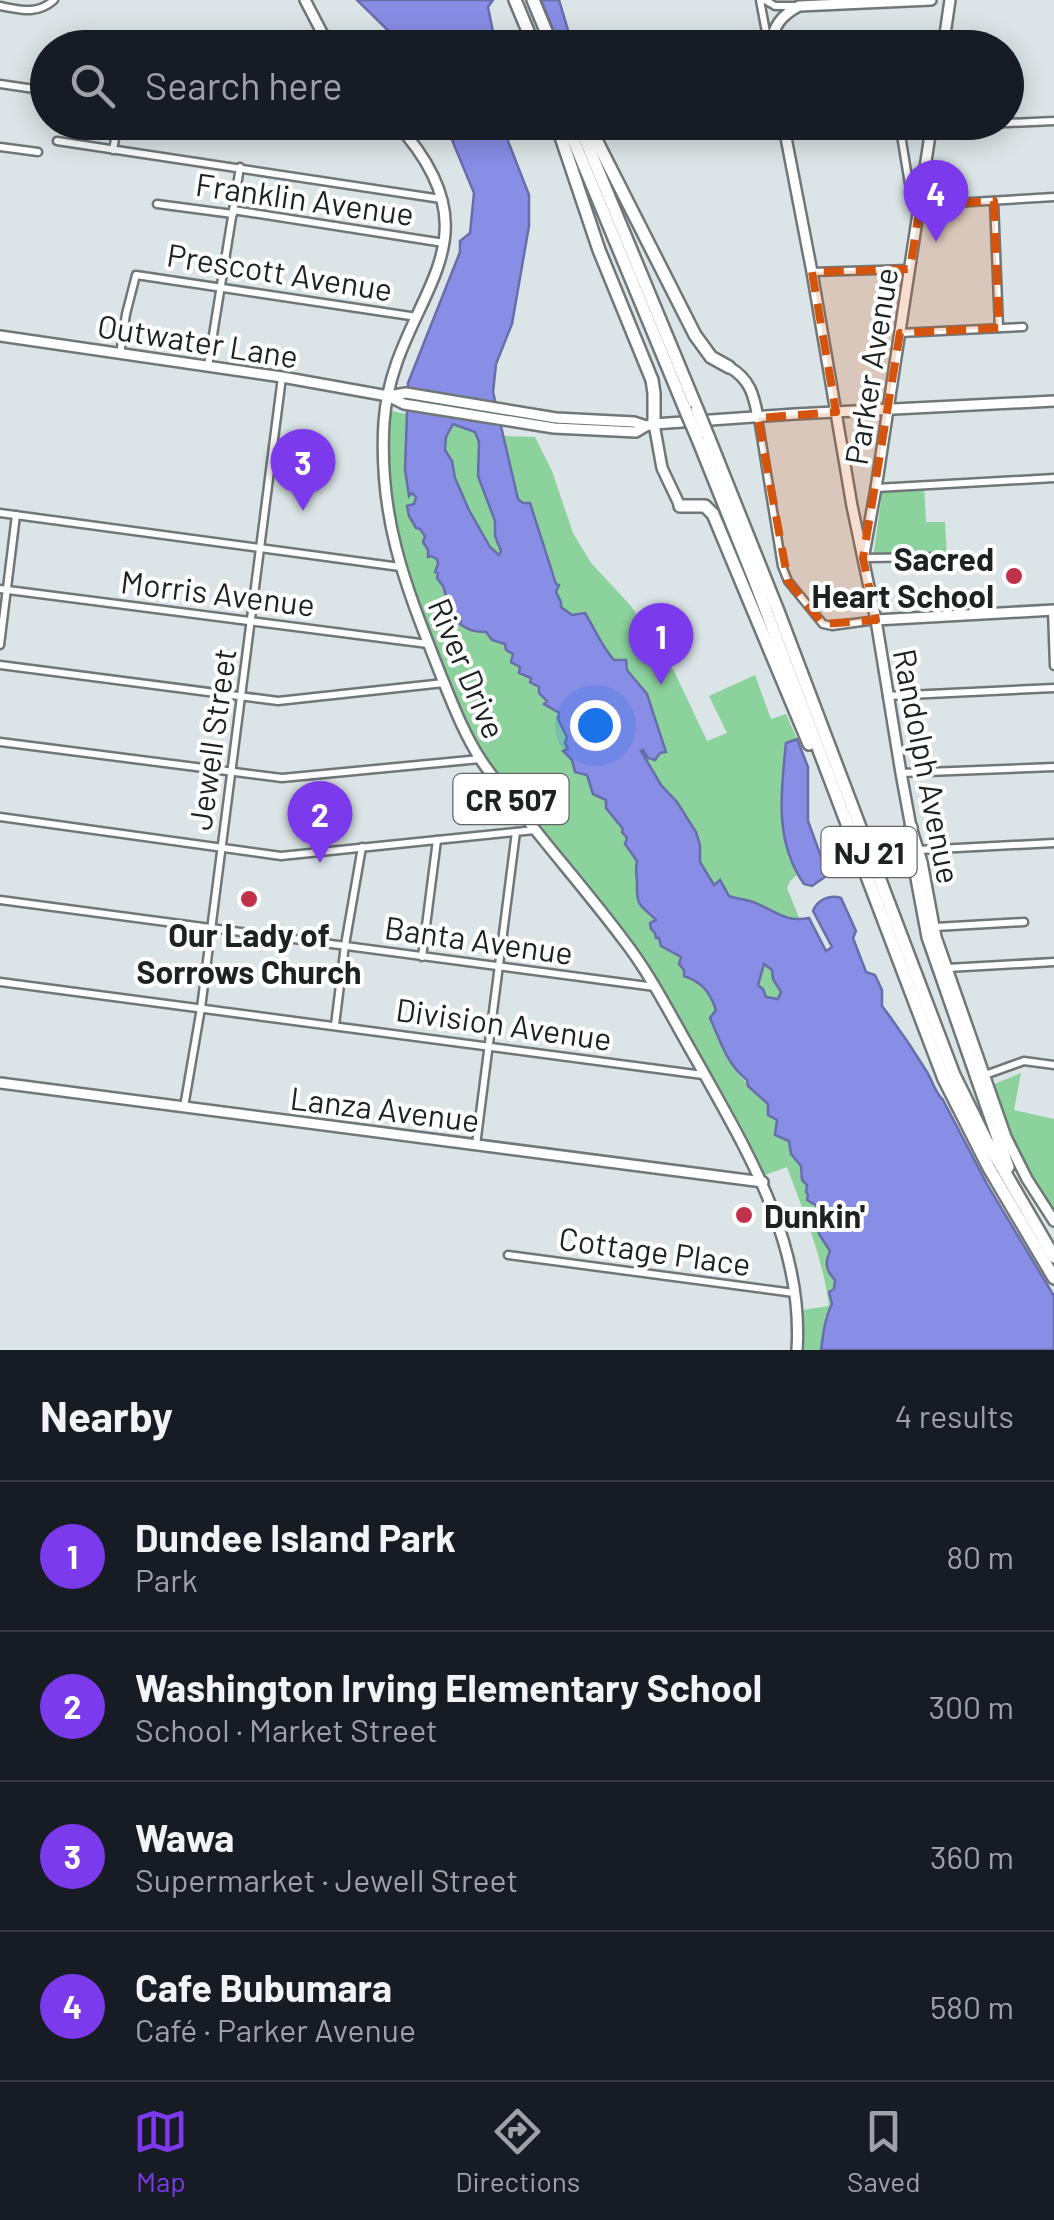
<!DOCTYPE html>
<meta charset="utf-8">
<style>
body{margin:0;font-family:Barlow,sans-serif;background:#242831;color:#f1f3f6}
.you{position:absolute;left:595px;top:725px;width:35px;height:35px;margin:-25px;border:8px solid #fff;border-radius:50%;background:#1a73e8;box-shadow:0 0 0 15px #1a73e833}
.badge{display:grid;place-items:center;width:65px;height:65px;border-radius:50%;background:#7c3aed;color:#fff;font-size:32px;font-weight:700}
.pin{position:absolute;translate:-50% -82px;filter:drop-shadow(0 2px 5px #0008)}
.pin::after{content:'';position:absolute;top:52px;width:35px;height:30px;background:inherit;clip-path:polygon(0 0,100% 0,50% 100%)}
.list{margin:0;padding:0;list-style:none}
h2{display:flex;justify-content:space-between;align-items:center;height:130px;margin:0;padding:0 40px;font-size:42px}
h2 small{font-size:32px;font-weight:400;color:#9ea1a6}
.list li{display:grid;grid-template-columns:65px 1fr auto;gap:30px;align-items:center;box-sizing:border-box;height:150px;padding:0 40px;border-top:2px solid #363941}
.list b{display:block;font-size:38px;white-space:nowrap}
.list p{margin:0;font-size:32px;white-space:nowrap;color:#9ea1a6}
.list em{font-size:32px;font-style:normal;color:#9ea1a6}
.icon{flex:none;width:55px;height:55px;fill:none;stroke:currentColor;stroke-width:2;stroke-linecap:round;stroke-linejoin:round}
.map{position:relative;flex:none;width:1054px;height:1350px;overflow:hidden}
.search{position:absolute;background:#171b24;box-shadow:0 5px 25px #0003;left:30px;right:30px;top:30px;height:110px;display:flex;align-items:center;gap:25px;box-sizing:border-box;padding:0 35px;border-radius:55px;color:#9ea1a6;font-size:38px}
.sheet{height:730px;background:#171b24}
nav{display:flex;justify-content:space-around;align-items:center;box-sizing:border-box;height:140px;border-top:2px solid #363941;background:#171b24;font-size:28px;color:#9ea1a6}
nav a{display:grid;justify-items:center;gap:5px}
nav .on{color:#7c3aed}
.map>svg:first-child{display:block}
.green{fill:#8cd29d}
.water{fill:#888de5;stroke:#686dab;stroke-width:2.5;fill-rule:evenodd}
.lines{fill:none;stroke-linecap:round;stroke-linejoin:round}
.street-casing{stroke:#707779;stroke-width:11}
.secondary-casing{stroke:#707779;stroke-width:14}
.primary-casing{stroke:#707779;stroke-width:14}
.highway-casing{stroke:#707779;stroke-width:16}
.street{stroke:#fff;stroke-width:6}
.secondary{stroke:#fff;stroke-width:9}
.primary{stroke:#fff;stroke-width:9}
.highway{stroke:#fff;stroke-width:11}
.highway-bridge-casing{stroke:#707779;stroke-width:16;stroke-linecap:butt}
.highway-bridge{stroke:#fff;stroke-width:11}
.marked{fill:#d4540e;fill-opacity:0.2;stroke:#d4540e;stroke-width:8;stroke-dasharray:20 12;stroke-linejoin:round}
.poi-dot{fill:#c1314a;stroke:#fff;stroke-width:4}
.labels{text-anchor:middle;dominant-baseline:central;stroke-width:8;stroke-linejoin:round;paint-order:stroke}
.shield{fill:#fff;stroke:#626465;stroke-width:2.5}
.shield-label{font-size:30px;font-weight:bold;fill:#1f2223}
.street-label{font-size:32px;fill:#1f2223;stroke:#fff}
.poi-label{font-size:32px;font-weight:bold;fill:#1f2223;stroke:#fff;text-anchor:end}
</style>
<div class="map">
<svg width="1054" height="1350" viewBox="0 0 1054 1350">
<rect width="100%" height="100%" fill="#dbe4e6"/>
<!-- green -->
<g class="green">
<path d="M386 410 406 414V470L408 494H414L416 501 408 507C413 515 423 528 426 538 429 551 421 547 437 559 436 576 446 597 452 617L480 633 486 632 505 644 513 655 511 660 520 667 525 676 531 678 530 682C560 701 567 740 575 772L587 775 593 794 606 800V808L624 829 622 832 627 838 625 845 637 861C635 870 637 877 637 885 636 907 642 906 656 920V923L652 921 651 929 659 938 661 946 682 957 684 976 702 984 713 1001 738 1074 757 1093V1095L768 1104V1115L777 1120 775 1134 789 1141 791 1154 801 1166V1173L807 1185 810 1201 817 1206 813 1213 830 1251 827 1257 835 1280 833 1304 825 1317 826 1333 822 1339 821 1350H796V1311L829 1306C823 1258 804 1213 787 1167L760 1177 655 987 480 759 400 567 385 489Z"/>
<polygon points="453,423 474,432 479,442 478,476 495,521 495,536 501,551 499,555 490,547 469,510 454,478 452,461 445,450 446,437"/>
<polygon points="502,436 535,437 552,471 573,533 591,563 631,606 674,671 707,741 727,733 709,696 755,675 771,719 786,714 797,739 786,744 788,857 797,875 790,881 787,888 800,920 784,918 755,903 728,896 715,885 700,861 700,845 677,802 661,785 640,751 643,750 649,758 658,758 658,754 666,751 647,694 634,676 614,660 606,650 602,641 577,615 566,612 561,607 561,602 556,592 559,585 556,584 555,575 523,503 518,499"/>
<polygon points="924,485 926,522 945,522 947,557 873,558 883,487"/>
<polygon points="763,963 772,970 773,979 781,992 778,999 766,997 763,989 757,985"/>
<polygon points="1021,1073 1014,1110 1054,1119 1054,1211 1009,1137 992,1085"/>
</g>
<!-- water -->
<g class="water">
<polygon points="357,0 493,0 488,7 496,47 405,47"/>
<polygon points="541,0 559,0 573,47 560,47"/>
<path d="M445 123H501L529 195V226L512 324 496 364 493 392 518 499 523 503H530L556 584 559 585 556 592 561 602V607L572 615 585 613C595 629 602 647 614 660H626L627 670 647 694 666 752 660 753 655 760 648 758 643 750 641 751 661 785 677 802 696 832 700 845V862L714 885 720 880 729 896C737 899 745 899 753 902 775 910 784 923 809 918L826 951 832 947 813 911C817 900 830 894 841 898L856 931 853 938 866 972 875 975 882 990V1006C898 1027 913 1049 927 1072 933 1082 935 1092 943 1100L988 1186 1054 1296V1350H821C823 1335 825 1317 832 1304L829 1292 834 1289 835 1280C825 1269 825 1263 830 1251L819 1234 816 1217 812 1213 817 1210V1206L807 1200 808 1195 806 1192 807 1185 802 1180 801 1166 791 1154 789 1141 775 1135 777 1120 768 1115V1104L748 1086 747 1080C727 1065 720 1040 710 1018L716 1010C710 992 702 982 684 976V970L679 964 681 957 661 946 659 938H656L655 933 651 929 650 923 656 920C642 906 636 907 637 885 637 877 635 870 637 861L625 844 627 838 622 832 623 829 606 808V800L593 794 587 775 575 772 572 760 563 751 568 749 565 743 567 737 558 719 559 713 544 704 547 701 539 693V687L530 682 531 678 519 673 520 667 511 662 513 654 506 650 505 644 492 640 486 632C475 632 470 631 460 624L461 621 452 617 443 586 437 578 438 573 435 572 438 564 437 559 431 556 428 557V550L423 542 425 536 420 529 416 528 409 516 407 506 414 504 416 497 412 493 409 496 405 470 408 383 460 252V241L470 233 474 193ZM453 424 475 432 479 442 478 476 495 521V536L501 551 499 555 490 547 469 510 455 478 452 461 445 450 446 437ZM764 964 772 970 773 979 781 992 778 999 766 997 763 989 758 985Z"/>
<path d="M797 739 808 767V821L827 873 825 877 812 886 804 884C774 842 781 791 786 743Z"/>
</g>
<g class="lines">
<defs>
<g id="street">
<polyline points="760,0 768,43"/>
<polyline points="765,0 775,6 798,6"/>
<path d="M0 6C21 10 37 15 54 0"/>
<polyline points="0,84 48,91"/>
<polyline points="900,129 912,202 920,205 1054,197"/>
<polyline points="786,133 1054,121"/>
<polyline points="57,141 441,199"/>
<polyline points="0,147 38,152"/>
<polyline points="113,150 118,122"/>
<polyline points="994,201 999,328"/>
<polyline points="157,204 233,214"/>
<polyline points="233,210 444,243"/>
<polyline points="812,272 910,269"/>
<polyline points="900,333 1023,327"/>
<polyline points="120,354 126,314 136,275 417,317"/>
<polyline points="208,366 240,167"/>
<polyline points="758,418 782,566 788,581 823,624 832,626 876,620"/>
<polyline points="876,488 1054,478"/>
<polyline points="0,513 400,567"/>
<polyline points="863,558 947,557"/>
<polyline points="0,589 428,644"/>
<polyline points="1052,610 1054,666"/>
<polyline points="0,645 16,515"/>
<polyline points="0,665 278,701 444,683"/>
<polyline points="887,696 1054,688"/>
<polyline points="0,742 282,778 480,759"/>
<polyline points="901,773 1054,767"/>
<polyline points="0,817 281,856 535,830"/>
<polyline points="919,850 1054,843"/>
<polyline points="0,900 655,987"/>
<polyline points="935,927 1024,922"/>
<polyline points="422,957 437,840"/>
<polyline points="947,968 1054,962"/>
<polyline points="0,982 703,1075"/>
<polyline points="335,1025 345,945 362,847"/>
<polyline points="985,1075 1024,1061 1054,1065"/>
<polyline points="184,1107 201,1008 282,377"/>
<polyline points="476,1145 516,832"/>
<polyline points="508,1255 794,1293"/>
</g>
<g id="secondary">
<path d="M769 48C774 26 780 16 799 6L931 0"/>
<polyline points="943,48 950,0"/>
<polyline points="783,122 812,272 852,506 876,620 901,773 911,827 922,862 936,937 1006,1137 1027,1179 1054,1221"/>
<polyline points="0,336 282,377 388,396 404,404 554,428 636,432 646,426 654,424 795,414 1054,401"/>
<path d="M729 367C750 379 754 395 758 418"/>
<polyline points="388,396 406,393 556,418 634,422 646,426"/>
<polyline points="654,424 662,468 680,506"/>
<polyline points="864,554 876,488 932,122"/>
<polyline points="876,620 1054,610"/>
<polyline points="0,1083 763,1182"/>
</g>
<g id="primary">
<polyline points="305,0 330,48"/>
<path d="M395 122C510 247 393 297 384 422 378 521 407 589 442 678 453 705 465 736 481 760 492 777 506 793 518 808 552 852 589 894 622 938 652 976 673 1020 697 1061 747 1151 804 1243 797 1350"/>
</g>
<g id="highway">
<polyline points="515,0 535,48"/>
<polyline points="533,0 553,48"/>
<polyline points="556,122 599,250 652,380 654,393 654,424"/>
<polyline points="566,122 685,409"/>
<polyline points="578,122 697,409"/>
<polyline points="587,122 695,335 711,357 729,367"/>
<polyline points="708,436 778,611 954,1075 986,1140 1054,1257"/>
<polyline points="697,437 754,579 944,1079 989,1168 1054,1278"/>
<polyline points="680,506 705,506 713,514 809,744"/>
<polyline points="911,827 914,862 928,937 1008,1167"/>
</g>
</defs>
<!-- street casing -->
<use href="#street" class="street-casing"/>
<!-- secondary casing -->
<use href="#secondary" class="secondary-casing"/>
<!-- primary casing -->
<use href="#primary" class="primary-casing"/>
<!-- highway casing -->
<use href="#highway" class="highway-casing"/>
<!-- street -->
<use href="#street" class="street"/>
<!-- secondary -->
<use href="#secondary" class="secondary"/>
<!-- primary -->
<use href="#primary" class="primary"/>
<!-- highway -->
<use href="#highway" class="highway"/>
<defs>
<g id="highway-bridge">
<polyline points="685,409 697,437"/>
<polyline points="697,409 708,436"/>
</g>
</defs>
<!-- highway-bridge casing -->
<use href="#highway-bridge" class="highway-bridge-casing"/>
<!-- highway-bridge -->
<use href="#highway-bridge" class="highway-bridge"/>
</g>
<!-- marked area -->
<path class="marked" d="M994 201 999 328 900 333 863 558 876 620 823 624 788 581 758 418 836 412 812 272 910 269 920 205Z"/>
<!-- markers -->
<g class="poi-dot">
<circle cx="1014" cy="576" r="10"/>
<circle cx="249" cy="899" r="10"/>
<circle cx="744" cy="1215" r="10"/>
</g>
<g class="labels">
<!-- shield labels -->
<g class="shield">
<rect x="453.5" y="774" width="115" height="50" rx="8"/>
<rect x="821.5" y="827" width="95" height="50" rx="8"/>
</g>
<g class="shield-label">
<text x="511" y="799">CR 507</text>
<text x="869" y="852">NJ 21</text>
</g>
<!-- street labels -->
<g class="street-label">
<text transform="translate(305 198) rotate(8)">Franklin Avenue</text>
<text transform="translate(280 271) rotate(9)">Prescott Avenue</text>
<text transform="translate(198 340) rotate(9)">Outwater Lane</text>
<text transform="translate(870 366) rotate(-81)">Parker Avenue</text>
<text transform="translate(218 592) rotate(7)">Morris Avenue</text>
<text transform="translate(468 668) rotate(67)">River Drive</text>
<text transform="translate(211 739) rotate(-82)">Jewell Street</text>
<text transform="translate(928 766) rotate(79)">Randolph Avenue</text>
<text transform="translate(479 939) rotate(8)">Banta Avenue</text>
<text transform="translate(504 1023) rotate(8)">Division Avenue</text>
<text transform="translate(385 1108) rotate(7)">Lanza Avenue</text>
<text transform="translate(655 1250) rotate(8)">Cottage Place</text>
</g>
<!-- poi labels -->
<g class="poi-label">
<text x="994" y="558">Sacred<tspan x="994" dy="37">Heart School</tspan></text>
<text x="249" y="934" text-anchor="middle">Our Lady of<tspan x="249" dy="37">Sorrows Church</tspan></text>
<text x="764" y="1215" text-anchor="start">Dunkin'</text>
</g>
</g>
</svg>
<div class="you"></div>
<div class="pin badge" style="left:661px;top:685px">1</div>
<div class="pin badge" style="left:320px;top:863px">2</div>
<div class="pin badge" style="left:303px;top:511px">3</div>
<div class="pin badge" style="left:936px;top:242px">4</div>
<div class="search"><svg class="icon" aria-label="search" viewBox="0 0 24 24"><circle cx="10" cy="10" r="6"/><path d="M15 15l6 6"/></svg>Search here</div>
</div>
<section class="sheet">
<h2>Nearby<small>4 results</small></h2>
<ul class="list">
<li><span class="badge">1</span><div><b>Dundee Island Park</b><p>Park</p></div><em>80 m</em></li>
<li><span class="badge">2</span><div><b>Washington Irving Elementary School</b><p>School · Market Street</p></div><em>300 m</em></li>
<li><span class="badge">3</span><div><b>Wawa</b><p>Supermarket · Jewell Street</p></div><em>360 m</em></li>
<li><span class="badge">4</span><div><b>Cafe Bubumara</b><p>Café · Parker Avenue</p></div><em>580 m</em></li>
</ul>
</section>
<nav>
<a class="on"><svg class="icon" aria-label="map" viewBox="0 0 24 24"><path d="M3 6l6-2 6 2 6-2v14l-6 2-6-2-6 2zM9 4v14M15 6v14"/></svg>Map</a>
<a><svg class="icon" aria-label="directions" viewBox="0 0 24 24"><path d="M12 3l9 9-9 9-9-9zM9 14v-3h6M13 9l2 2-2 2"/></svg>Directions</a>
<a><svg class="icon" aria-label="saved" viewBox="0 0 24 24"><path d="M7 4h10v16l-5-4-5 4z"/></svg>Saved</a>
</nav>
